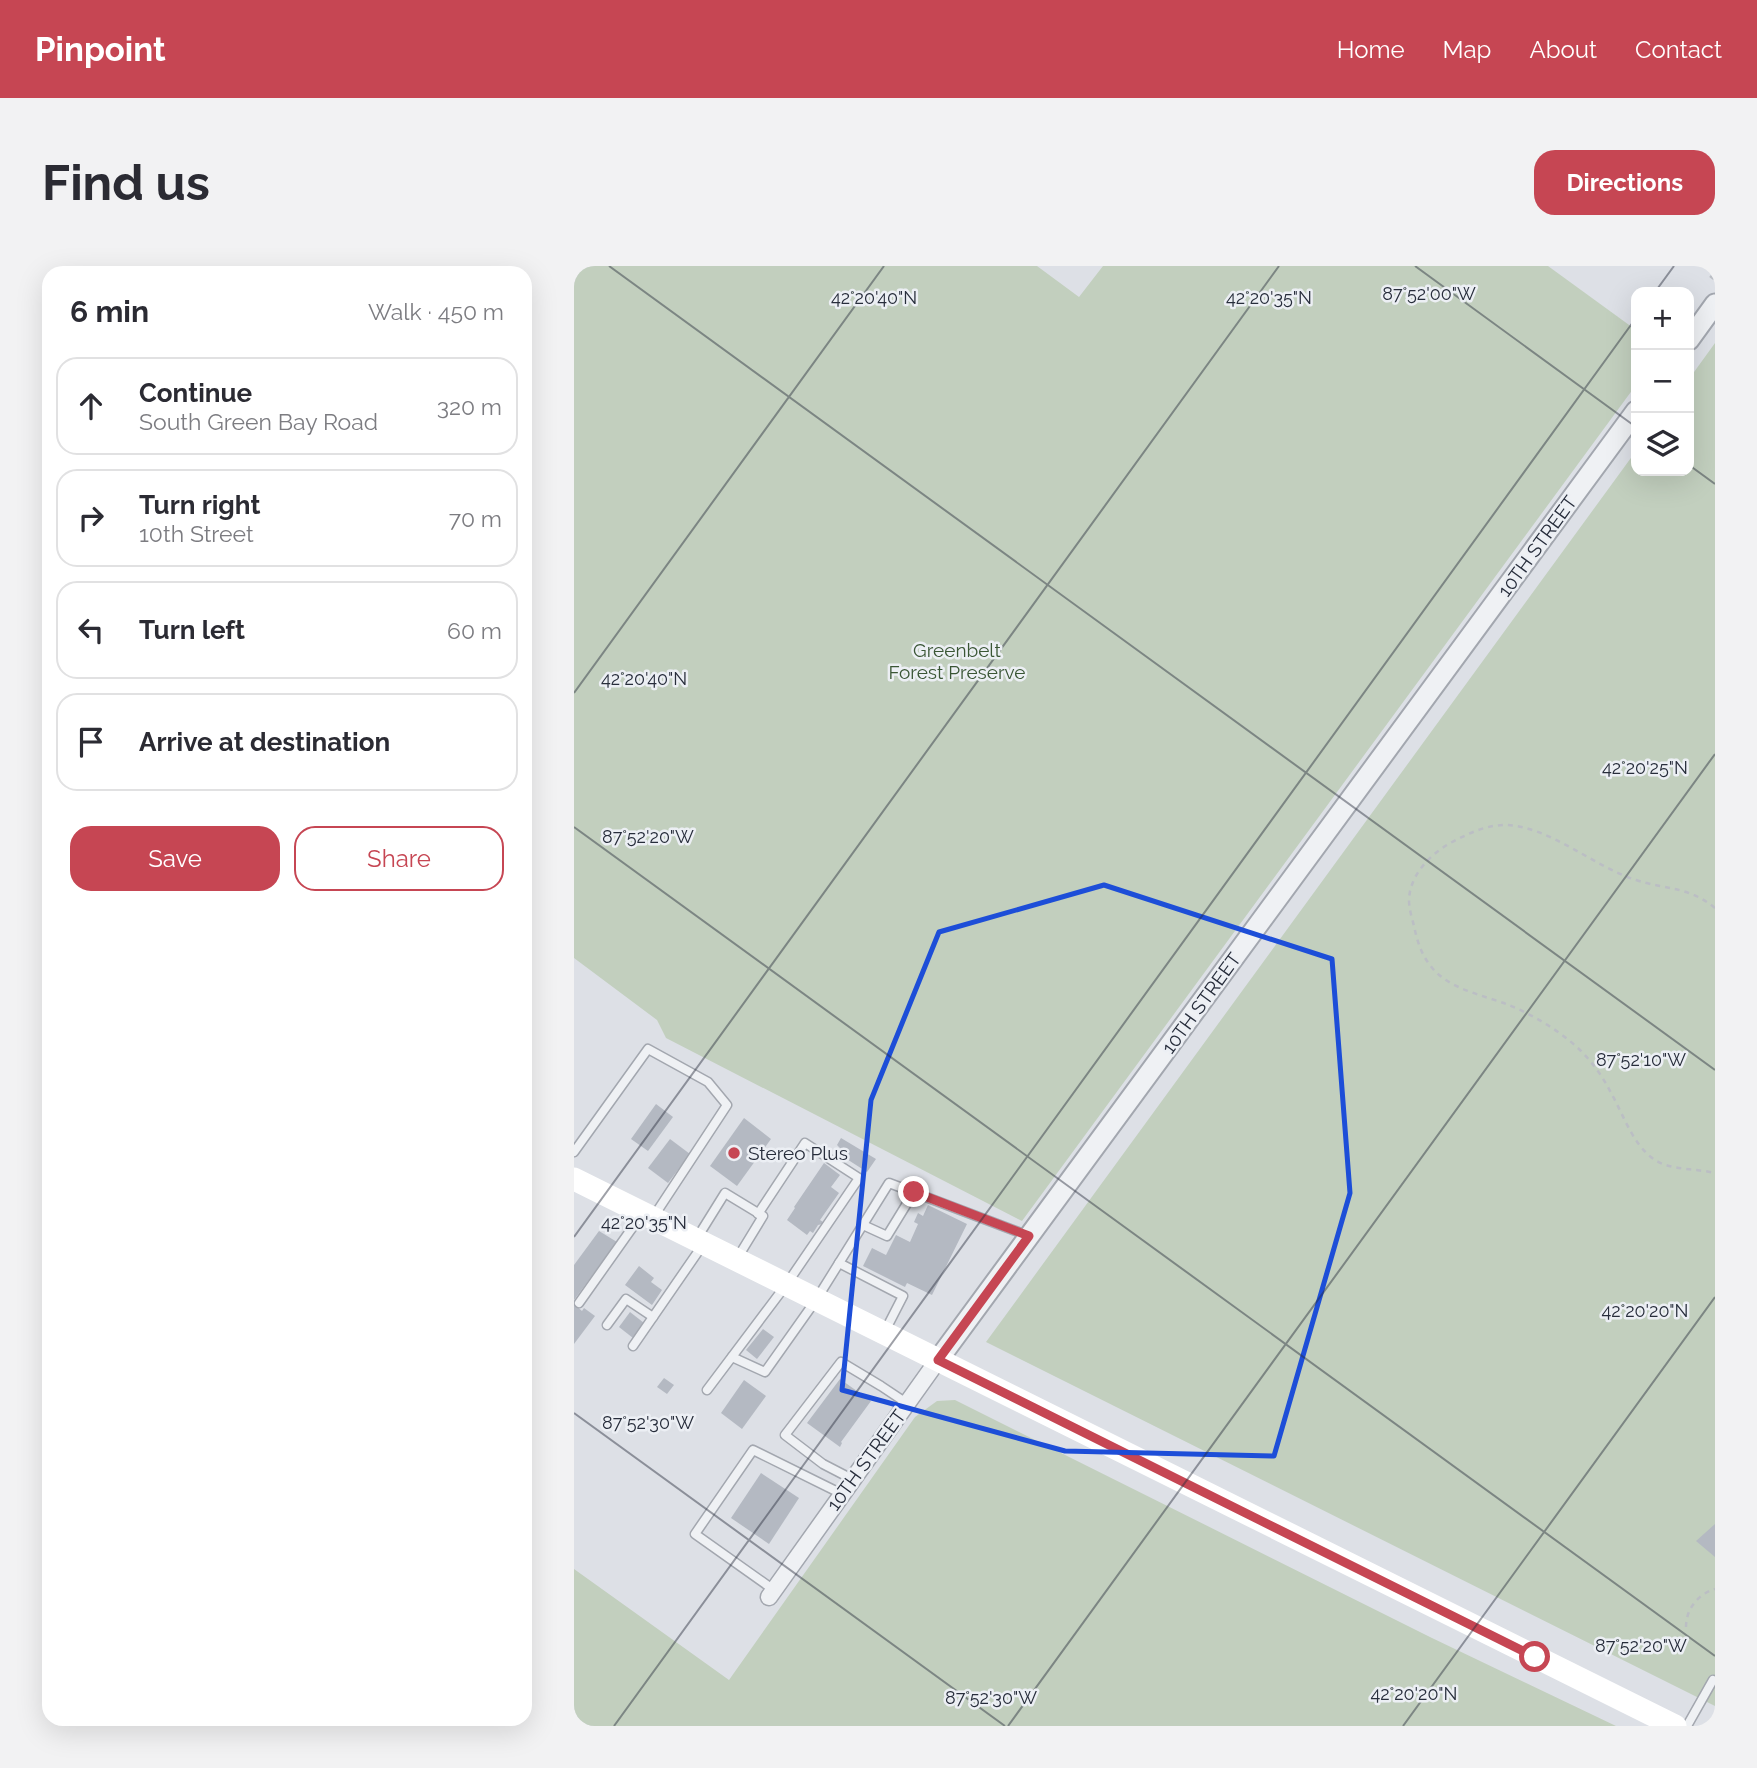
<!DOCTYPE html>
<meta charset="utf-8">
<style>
body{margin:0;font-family:Raleway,sans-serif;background:#f2f2f3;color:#2b2b33}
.controls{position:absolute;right:21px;top:21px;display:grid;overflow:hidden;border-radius:14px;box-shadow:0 7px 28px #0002}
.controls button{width:63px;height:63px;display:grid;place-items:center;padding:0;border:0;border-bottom:2px solid #e1e1e2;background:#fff;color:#2b2b33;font:35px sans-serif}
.stop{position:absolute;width:21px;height:21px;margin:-16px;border:5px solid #c64653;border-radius:50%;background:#fff}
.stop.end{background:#c64653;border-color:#fff;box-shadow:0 2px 7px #0008}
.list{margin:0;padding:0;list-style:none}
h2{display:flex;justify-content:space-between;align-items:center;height:91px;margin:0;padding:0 28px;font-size:30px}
h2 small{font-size:23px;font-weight:400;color:#7c7c81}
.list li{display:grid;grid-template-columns:46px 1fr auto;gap:21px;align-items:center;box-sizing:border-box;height:98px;margin:0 14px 14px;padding:0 14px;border:2px solid #e1e1e2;border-radius:21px}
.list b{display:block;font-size:26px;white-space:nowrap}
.list p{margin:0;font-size:23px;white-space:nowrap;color:#7c7c81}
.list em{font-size:23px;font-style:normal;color:#7c7c81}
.actions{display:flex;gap:14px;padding:21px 28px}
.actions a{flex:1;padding:16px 0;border:2px solid #c64653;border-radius:21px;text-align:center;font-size:24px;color:#c64653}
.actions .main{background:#c64653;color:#fff}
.icon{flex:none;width:38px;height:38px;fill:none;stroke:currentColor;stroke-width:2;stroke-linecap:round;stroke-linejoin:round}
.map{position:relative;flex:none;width:1141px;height:1460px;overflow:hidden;border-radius:21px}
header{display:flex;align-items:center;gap:42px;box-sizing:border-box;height:98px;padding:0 35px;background:#c64653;color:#fff}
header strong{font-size:33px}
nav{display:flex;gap:38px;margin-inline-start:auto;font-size:24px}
.intro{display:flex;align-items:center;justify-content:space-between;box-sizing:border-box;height:168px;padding:0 42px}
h1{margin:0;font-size:49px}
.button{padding:18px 32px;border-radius:21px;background:#c64653;color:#fff;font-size:24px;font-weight:700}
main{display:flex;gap:42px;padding:0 42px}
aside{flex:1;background:#fff;border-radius:21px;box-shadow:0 7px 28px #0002}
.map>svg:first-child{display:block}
.green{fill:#c2cfbe}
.building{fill:#b4b9c2}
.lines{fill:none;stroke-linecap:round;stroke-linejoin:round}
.service-casing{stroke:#a3a7af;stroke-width:11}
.minor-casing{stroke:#a3a7af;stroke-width:19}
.tertiary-casing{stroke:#a3a7af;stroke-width:23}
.path{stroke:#bbbec4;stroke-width:2.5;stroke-dasharray:5 5;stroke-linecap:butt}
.service{stroke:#eff1f4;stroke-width:8}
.minor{stroke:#eff1f4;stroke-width:16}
.tertiary{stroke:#eff1f4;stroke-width:19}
.secondary{stroke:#fff;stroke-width:23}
.route{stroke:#c64653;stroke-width:9}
.marked{fill:none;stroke:#1d4ed8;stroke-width:5;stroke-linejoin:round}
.ticks{fill:none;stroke:#272d3b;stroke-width:2;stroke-opacity:0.45}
.poi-dot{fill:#c64653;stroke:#eceff4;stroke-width:2.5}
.labels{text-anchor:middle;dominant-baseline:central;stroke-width:5;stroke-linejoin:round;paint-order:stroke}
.street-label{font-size:19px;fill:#272d3b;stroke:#eceff4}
.park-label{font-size:19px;fill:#3a5635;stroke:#eceff4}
.poi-label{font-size:19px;fill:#272d3b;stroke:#eceff4;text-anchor:start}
.ticks-label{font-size:18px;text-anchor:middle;fill:#272d3b;stroke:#eceff4;stroke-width:5;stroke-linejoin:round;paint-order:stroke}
</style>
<header>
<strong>Pinpoint</strong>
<nav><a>Home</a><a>Map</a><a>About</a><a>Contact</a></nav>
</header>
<div class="intro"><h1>Find us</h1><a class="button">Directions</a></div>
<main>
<aside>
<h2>6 min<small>Walk · 450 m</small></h2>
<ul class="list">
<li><svg class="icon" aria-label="ahead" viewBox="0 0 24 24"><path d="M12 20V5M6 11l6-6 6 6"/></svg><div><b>Continue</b><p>South Green Bay Road</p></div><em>320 m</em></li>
<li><svg class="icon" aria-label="right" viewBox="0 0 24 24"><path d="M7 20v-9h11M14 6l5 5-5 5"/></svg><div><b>Turn right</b><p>10th Street</p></div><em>70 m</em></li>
<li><svg class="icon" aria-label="left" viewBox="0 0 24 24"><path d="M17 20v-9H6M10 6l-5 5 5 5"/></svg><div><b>Turn left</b></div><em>60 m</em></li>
<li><svg class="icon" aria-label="arrive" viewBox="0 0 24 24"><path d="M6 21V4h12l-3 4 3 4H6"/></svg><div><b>Arrive at destination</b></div></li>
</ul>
<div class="actions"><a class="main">Save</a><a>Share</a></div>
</aside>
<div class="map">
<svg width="1141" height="1460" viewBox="0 0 1141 1460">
<rect width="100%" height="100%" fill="#dde0e6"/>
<!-- green -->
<g class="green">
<polygon points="0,0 463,0 505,31 529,0 974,0 1062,64 1062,119 448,955 92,772 83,754 0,692"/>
<polygon points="1141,77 1141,1440 412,1076 1062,185 1062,205 1115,205 1115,113"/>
<polygon points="381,1134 858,1372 1042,1460 0,1460 0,1303 155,1414 341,1151 363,1135"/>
</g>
<!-- building -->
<g class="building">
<polygon points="82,838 99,851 74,885 57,873"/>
<polygon points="170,852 197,873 163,920 136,900"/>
<polygon points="267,872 302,893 293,906 268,890 266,882 263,879"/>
<polygon points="96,873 116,888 94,917 74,902"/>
<polygon points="250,897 266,909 257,921 265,927 246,954 249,956 248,958 244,959 239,967 236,965 233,969 213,954 221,942 220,941"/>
<polygon points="354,939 393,958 358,1029 333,1017 331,1021 289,1000 298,982 312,989 322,969 336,976 344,958 340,956 344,947 349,950"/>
<polygon points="25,965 43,976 0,1034 0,999"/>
<polygon points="65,1000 80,1012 77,1016 88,1024 78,1039 51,1019"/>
<polygon points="0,1038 8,1045 10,1042 21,1050 0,1078"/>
<polygon points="56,1046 70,1057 59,1072 45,1061"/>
<polygon points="189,1063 200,1071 183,1093 172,1084"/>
<polygon points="90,1112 100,1119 93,1128 83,1121"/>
<polygon points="266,1113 297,1135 267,1176 268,1177 266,1181 233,1157"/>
<polygon points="170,1114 192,1130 168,1163 147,1147"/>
<polygon points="187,1207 225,1232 195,1278 157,1252"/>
<polygon points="1141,1258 1141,1291 1122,1275"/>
</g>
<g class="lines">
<defs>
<g id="service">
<polyline points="0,886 74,783 134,816 153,839 80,950"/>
<polyline points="289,959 313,970 340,926"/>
<polyline points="123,972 151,927 189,950 164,991"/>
<polyline points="265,997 329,1030 311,1065"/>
<polyline points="5,1037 68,948"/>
<polyline points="33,1059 52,1033 79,1051"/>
<polyline points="59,1080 128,980"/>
<polyline points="158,1091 191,1106 242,1034 315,917 455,970"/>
<polyline points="133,1124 212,1019 285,912 231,877 184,948"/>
<polyline points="278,1213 249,1198 211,1169 267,1096 307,1120 334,1138"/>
<polyline points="200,1324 121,1268 179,1184 268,1228"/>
<polyline points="1113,1460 1139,1414"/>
</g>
<polyline id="minor" points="195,1331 364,1094"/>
<g id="tertiary">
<polyline points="1115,74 1141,38"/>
<polyline points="364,1094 1062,145"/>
</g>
</defs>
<!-- service casing -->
<use href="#service" class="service-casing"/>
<!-- minor casing -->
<use href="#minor" class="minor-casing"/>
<!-- tertiary casing -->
<use href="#tertiary" class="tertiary-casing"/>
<!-- path -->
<g class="path">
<polyline points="1136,10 1141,14"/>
<path d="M1141 642C1114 620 1093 624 1062 614 1020 601 976 560 931 559 915 559 900 565 886 572 862 583 836 605 835 634 835 643 838 652 840 660 843 674 847 688 856 699 873 723 909 729 935 739 961 750 986 765 1006 784 1019 797 1029 811 1037 827 1051 851 1061 887 1089 898 1105 904 1124 903 1141 907"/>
<path d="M1112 1361C1112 1343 1124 1328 1141 1323"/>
</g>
<!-- service -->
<use href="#service" class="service"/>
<!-- minor -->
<use href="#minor" class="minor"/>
<!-- tertiary -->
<use href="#tertiary" class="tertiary"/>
<!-- secondary -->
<polyline class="secondary" points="0,913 1101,1460"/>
</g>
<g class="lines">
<!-- route -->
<polyline class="route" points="340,926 455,970 364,1094 961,1391"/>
</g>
<!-- marked area -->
<path class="marked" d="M530 619 758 693 776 927 700 1190 491 1185 268 1124 297 834 365 666Z"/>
<!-- ticks -->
<path class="ticks" d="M35 0 1141 804M841 0 1062 161M1081 26 1100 0M1115 199 1141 218M0 427 310 0M0 561 1141 1390M0 971 705 0M0 1147 431 1460M40 1460 1062 52M434 1460 1141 488M829 1460 1141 1031"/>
<!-- markers -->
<circle class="poi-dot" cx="160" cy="887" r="7"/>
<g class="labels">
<!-- street labels -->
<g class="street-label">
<text transform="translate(963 280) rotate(-54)">10TH STREET</text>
<text transform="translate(627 737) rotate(-54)">10TH STREET</text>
<text transform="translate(292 1194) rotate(-54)">10TH STREET</text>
</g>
<!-- park labels -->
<g class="park-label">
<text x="383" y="384">Greenbelt<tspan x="383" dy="22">Forest Preserve</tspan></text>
</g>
<!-- poi labels -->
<g class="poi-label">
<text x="174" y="887">Stereo Plus</text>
</g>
</g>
<g class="ticks-label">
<text x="855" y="34">87°52'00"W</text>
<text x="300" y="38">42°20'40"N</text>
<text x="695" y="38">42°20'35"N</text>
<text x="70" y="419">42°20'40"N</text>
<text x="1071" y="508">42°20'25"N</text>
<text x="74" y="577">87°52'20"W</text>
<text x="1067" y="800">87°52'10"W</text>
<text x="70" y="963">42°20'35"N</text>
<text x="1071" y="1051">42°20'20"N</text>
<text x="74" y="1163">87°52'30"W</text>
<text x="1067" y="1386">87°52'20"W</text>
<text x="840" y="1434">42°20'20"N</text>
<text x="417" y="1438">87°52'30"W</text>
</g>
</svg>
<div class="controls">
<button>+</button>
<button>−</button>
<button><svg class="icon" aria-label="layers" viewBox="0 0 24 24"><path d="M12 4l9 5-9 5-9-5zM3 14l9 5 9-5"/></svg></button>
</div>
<div class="stop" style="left:961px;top:1391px"></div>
<div class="stop end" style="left:340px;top:926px"></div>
</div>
</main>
